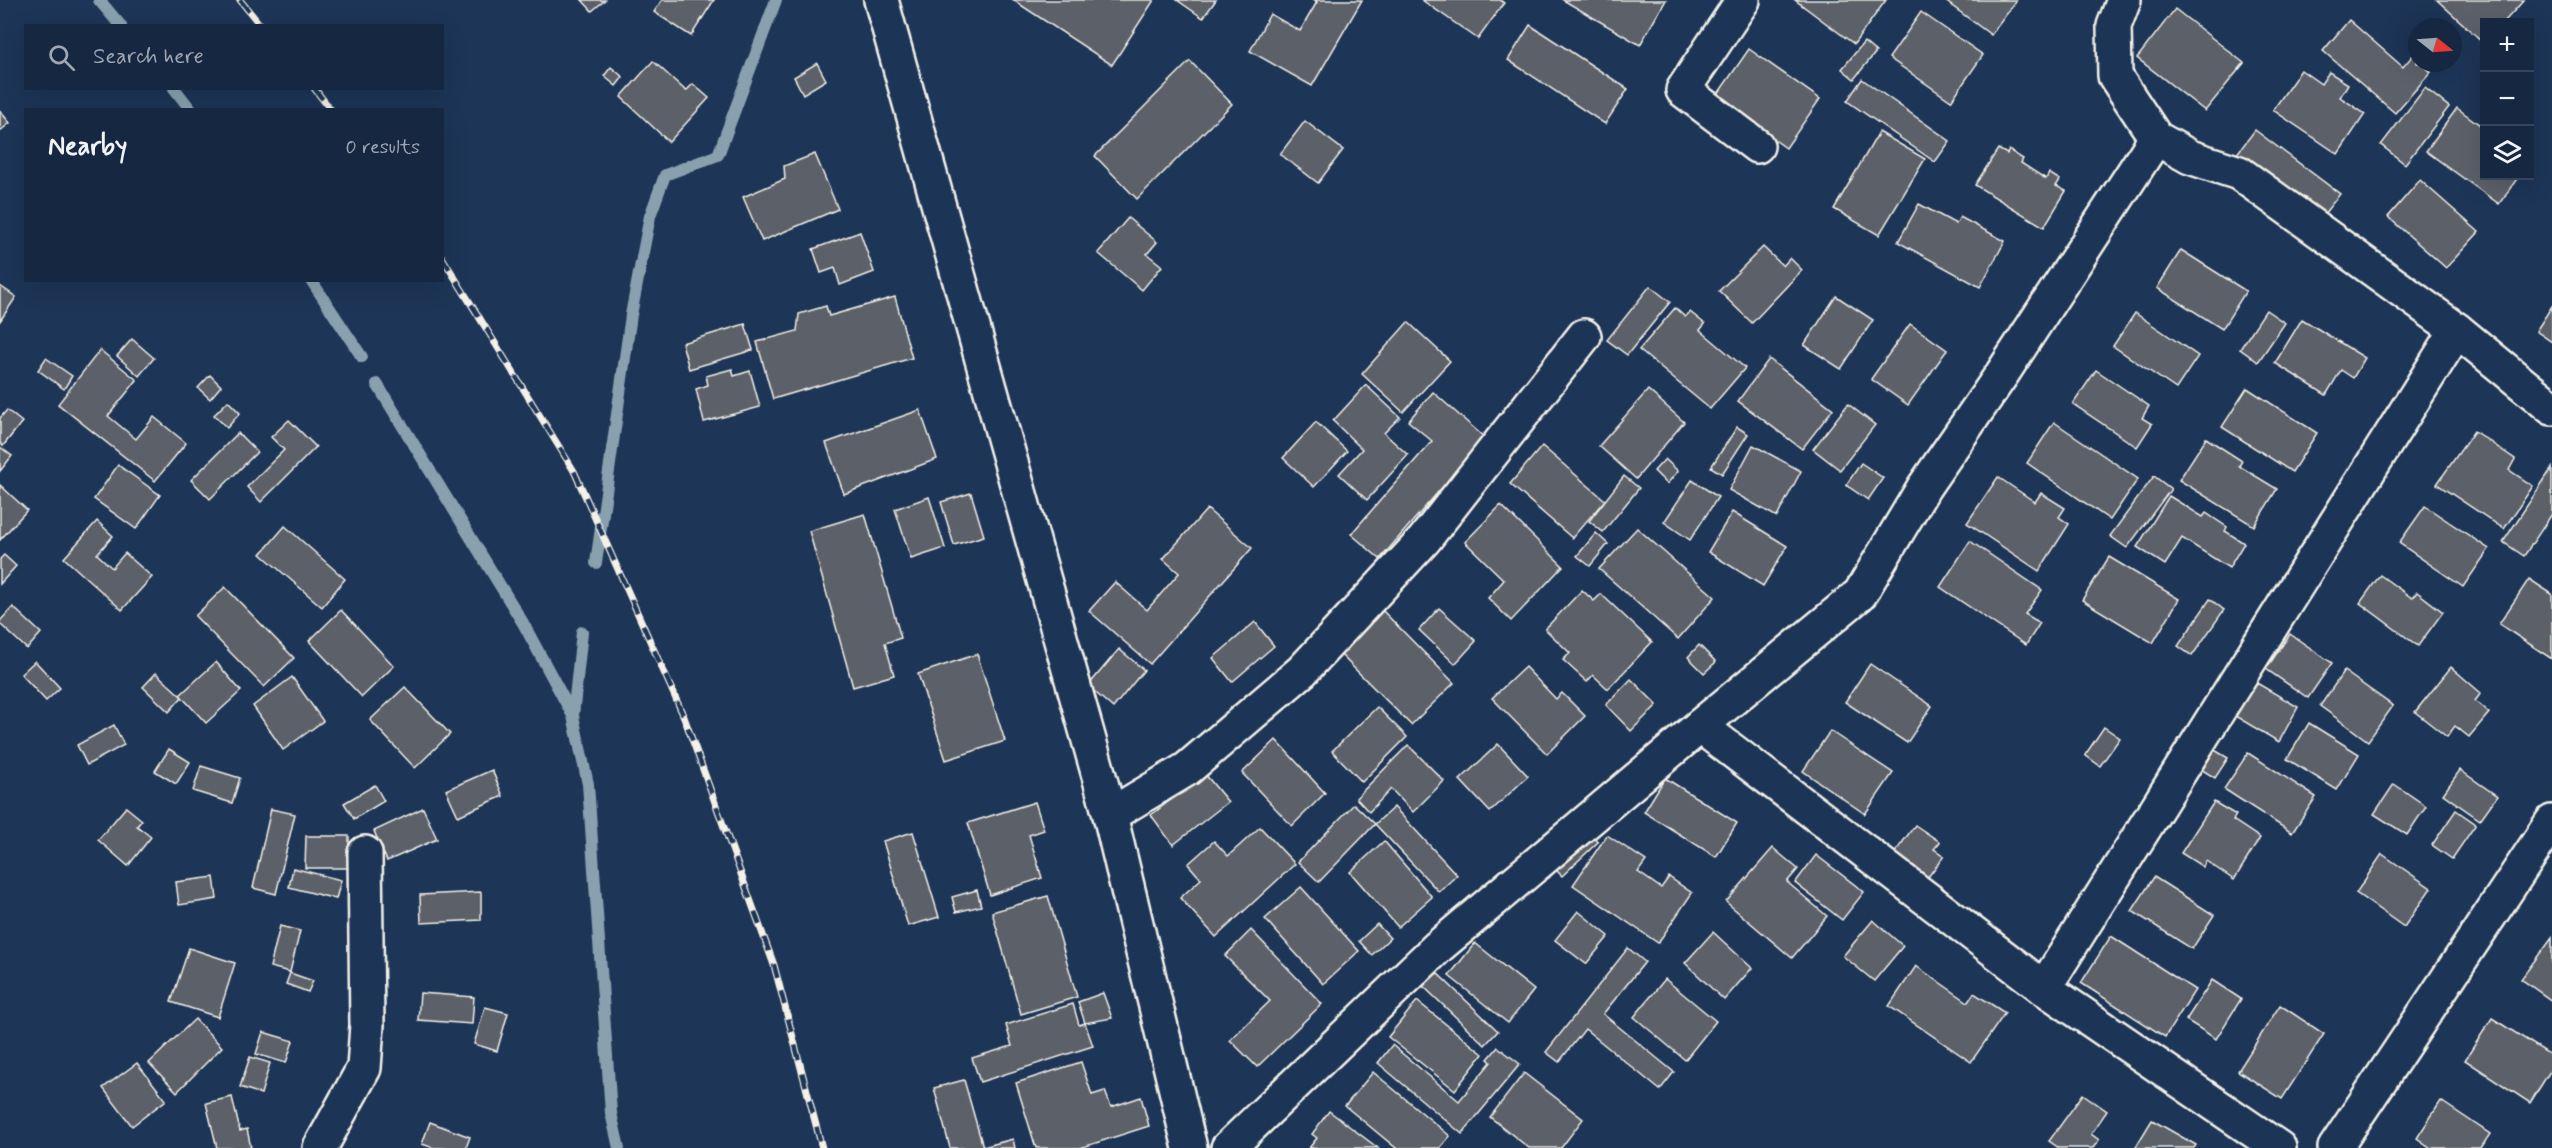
<!DOCTYPE html>
<meta charset="utf-8">
<style>
body{margin:0;font-family:Mynerve,sans-serif;background:#1f3048;color:#f1f3f6}
.controls{position:absolute;right:18px;top:18px;display:grid;overflow:hidden;border-radius:0px;box-shadow:0 6px 24px #0002}
.controls button{width:54px;height:54px;display:grid;place-items:center;padding:0;border:0;border-bottom:2px solid #35445a;background:#162841;color:#f1f3f6;font:30px sans-serif}
.compass{position:absolute;left:2408px;top:18px;width:54px;height:54px;border-radius:50%;background:#162841;box-shadow:0 6px 24px #0002;rotate:107deg}
.list{margin:0;padding:0;list-style:none}
h2{display:flex;justify-content:space-between;align-items:center;height:78px;margin:0;padding:0 24px;font-size:26px}
h2 small{font-size:20px;font-weight:400;color:#9ea6b1}
.icon{flex:none;width:33px;height:33px;fill:none;stroke:currentColor;stroke-width:2;stroke-linecap:round;stroke-linejoin:round}
.map{position:relative;flex:none;width:2552px;height:1148px;overflow:hidden}
.search{position:absolute;background:#162841;box-shadow:0 6px 24px #0002;left:24px;top:24px;width:420px;height:66px;display:flex;align-items:center;gap:15px;box-sizing:border-box;padding:0 21px;border-radius:0px;color:#9ea6b1;font-size:22px}
.panel{position:absolute;background:#162841;box-shadow:0 6px 24px #0002;left:24px;top:108px;width:420px;height:174px;border-radius:0px}
.map>svg:first-child{display:block}
.lines{fill:none;stroke-linecap:round;stroke-linejoin:round}
.stream{stroke:#89a1ae;stroke-width:12}
.building{fill:#5c6067;stroke:#f4f1e8;stroke-width:1.5}
.minor-casing{stroke:#f4f1e8;stroke-width:38}
.tertiary-casing{stroke:#f4f1e8;stroke-width:38}
.minor{stroke:#1d3557;stroke-width:33}
.tertiary{stroke:#1d3557;stroke-width:33}
.rail-casing{stroke:#f4f1e8;stroke-width:7}
.rail{stroke:#1d3557;stroke-width:4.5;stroke-dasharray:14;stroke-linecap:butt}
</style>
<div class="map">
<svg width="2552" height="1148" viewBox="0 0 2552 1148">
<rect width="100%" height="100%" fill="#1d3557"/>
<filter id="ink" filterUnits="userSpaceOnUse"><feTurbulence type="fractalNoise" baseFrequency=".0167" numOctaves="2"/><feDisplacementMap in="SourceGraphic" scale="12" xChannelSelector="R" yChannelSelector="G"/><feConvolveMatrix kernelMatrix="1 2 1 2 8 2 1 2 1" color-interpolation-filters="sRGB"/></filter>
<g filter="url(#ink)">
<g class="lines">
<!-- stream -->
<g class="stream">
<polyline points="99,0 121,26"/>
<polyline points="174,88 191,110"/>
<polyline points="311,280 362,357"/>
<polyline points="377,384 523,623 573,716"/>
<polyline points="596,563 631,315 650,216 665,175 718,155 776,0"/>
<polyline points="582,632 573,716 588,784 611,1113 619,1148"/>
</g>
</g>
<!-- building -->
<g class="building">
<polygon points="582,0 605,0 592,11"/>
<polygon points="662,0 714,0 691,36 654,12"/>
<polygon points="1013,0 1154,0 1112,65"/>
<polygon points="1177,0 1216,0 1203,18"/>
<polygon points="1313,0 1362,0 1312,86 1250,51 1270,14 1300,31 1317,2"/>
<polygon points="1422,0 1500,0 1504,3 1478,39"/>
<polygon points="1563,0 1666,0 1640,45"/>
<polygon points="1795,0 1886,0 1854,44"/>
<polygon points="1944,0 2017,0 1991,35"/>
<polygon points="2437,0 2524,0 2504,22 2484,22 2484,43"/>
<polygon points="2175,9 2244,63 2205,111 2137,58"/>
<polygon points="1921,12 1983,55 1951,101 1889,58"/>
<polygon points="2349,20 2403,67 2413,55 2417,59 2417,63 2421,63 2431,72 2395,113 2323,51"/>
<polygon points="1530,25 1628,89 1605,124 1508,60"/>
<polygon points="1864,42 1876,52 1854,79 1842,69"/>
<polygon points="1749,49 1820,99 1786,148 1715,98"/>
<polygon points="653,61 686,91 693,84 709,98 669,142 621,97"/>
<polygon points="1190,61 1232,104 1137,199 1095,156"/>
<polygon points="817,63 826,80 803,94 794,77"/>
<polygon points="611,67 623,77 616,86 604,76"/>
<polygon points="2301,70 2321,84 2329,72 2348,84 2340,97 2365,114 2338,154 2273,110"/>
<polygon points="1862,79 1950,141 1935,162 1847,101"/>
<polygon points="2425,88 2449,107 2405,164 2381,145"/>
<polygon points="2457,108 2484,128 2484,176 2519,176 2499,204 2426,151"/>
<polygon points="0,111 10,123 0,131"/>
<polygon points="1305,121 1343,150 1318,183 1280,154"/>
<polygon points="2255,130 2340,194 2320,219 2236,155"/>
<polygon points="1879,132 1925,159 1879,235 1834,209"/>
<polygon points="1998,149 2007,154 2009,150 2023,159 2021,163 2046,179 2049,173 2060,180 2056,186 2066,191 2044,227 1975,185"/>
<polygon points="815,154 838,209 762,241 743,197 785,179 784,166"/>
<polygon points="2420,180 2479,232 2446,268 2388,217"/>
<polygon points="1919,204 1956,224 1960,217 2005,241 1980,287 1898,242"/>
<polygon points="1128,218 1157,242 1147,254 1162,266 1142,290 1098,253"/>
<polygon points="860,232 874,272 840,285 835,268 821,273 813,249"/>
<polygon points="1763,247 1783,266 1790,258 1802,270 1752,323 1719,291"/>
<polygon points="2181,250 2246,291 2222,329 2157,288"/>
<polygon points="0,286 16,297 0,321"/>
<polygon points="1650,286 1670,302 1627,355 1607,340"/>
<polygon points="1836,296 1873,320 1841,369 1804,345"/>
<polygon points="895,297 912,358 773,399 757,342 797,331 799,314 826,306 829,316"/>
<polygon points="2552,306 2552,342 2536,331"/>
<polygon points="1675,308 1685,317 1690,312 1705,324 1700,330 1745,368 1710,409 1639,350"/>
<polygon points="2266,310 2285,323 2258,362 2240,349"/>
<polygon points="2135,313 2198,356 2176,389 2113,346"/>
<polygon points="2302,319 2365,358 2353,378 2341,370 2326,395 2275,363"/>
<polygon points="1408,322 1450,361 1403,412 1362,374"/>
<polygon points="745,324 753,350 689,369 682,343"/>
<polygon points="1910,324 1947,350 1908,405 1871,379"/>
<polygon points="132,339 154,358 139,376 117,356"/>
<polygon points="100,350 137,380 108,416 136,439 154,417 186,443 155,481 58,404"/>
<polygon points="46,358 72,376 64,389 38,370"/>
<polygon points="1769,359 1833,409 1802,449 1738,401"/>
<polygon points="732,369 734,376 750,371 760,407 704,422 696,389 708,385 706,376"/>
<polygon points="2096,370 2149,406 2142,418 2152,424 2137,447 2073,404"/>
<polygon points="210,375 221,386 210,399 198,388"/>
<polygon points="1366,385 1400,417 1384,433 1408,455 1367,500 1339,474 1362,449 1333,421"/>
<polygon points="2247,388 2317,433 2292,472 2222,427"/>
<polygon points="1648,390 1684,422 1636,479 1599,446"/>
<polygon points="1433,392 1485,438 1380,559 1351,534 1432,441 1408,421"/>
<polygon points="228,401 240,413 227,428 214,415"/>
<polygon points="1848,404 1875,425 1840,470 1813,449"/>
<polygon points="7,410 22,422 3,446 0,443 0,418"/>
<polygon points="920,410 937,459 844,494 826,443"/>
<polygon points="289,420 316,447 261,502 247,487 284,450 271,437"/>
<polygon points="1316,422 1347,451 1314,487 1283,458"/>
<polygon points="2054,422 2138,479 2110,520 2027,463"/>
<polygon points="1737,427 1748,434 1722,474 1711,467"/>
<polygon points="2474,431 2515,459 2509,470 2533,486 2504,529 2437,484"/>
<polygon points="238,433 257,452 210,499 191,480"/>
<polygon points="2206,438 2242,461 2239,466 2277,489 2254,526 2179,480"/>
<polygon points="1753,445 1801,471 1777,517 1729,490"/>
<polygon points="1542,446 1605,500 1572,538 1510,484"/>
<polygon points="0,447 12,456 0,471"/>
<polygon points="1665,459 1678,471 1667,484 1654,471"/>
<polygon points="1861,463 1883,478 1868,500 1846,485"/>
<polygon points="118,465 160,495 136,529 94,499"/>
<polygon points="2552,468 2552,514 2524,556 2503,542"/>
<polygon points="1624,476 1639,488 1603,532 1589,521"/>
<polygon points="2154,476 2171,489 2127,548 2110,536"/>
<polygon points="1998,477 2035,502 2041,493 2065,508 2059,517 2069,524 2039,571 1967,523"/>
<polygon points="1692,480 1718,497 1690,540 1664,522"/>
<polygon points="0,485 27,510 0,540"/>
<polygon points="971,493 984,536 954,545 941,502"/>
<polygon points="2169,496 2203,517 2206,513 2227,527 2225,531 2244,543 2229,568 2182,538 2165,565 2137,547"/>
<polygon points="929,497 945,548 911,559 895,509"/>
<polygon points="1501,505 1563,566 1511,621 1488,598 1504,580 1465,542"/>
<polygon points="2425,506 2489,549 2463,587 2399,543"/>
<polygon points="1207,509 1252,548 1150,664 1089,611 1115,582 1147,610 1179,573 1163,559"/>
<polygon points="1732,512 1787,546 1763,586 1708,552"/>
<polygon points="865,514 901,638 885,643 894,675 853,687 809,531"/>
<polygon points="97,521 113,536 97,554 112,568 125,553 152,577 122,610 64,558"/>
<polygon points="285,526 345,579 322,607 261,554"/>
<polygon points="1637,528 1715,597 1678,639 1599,569"/>
<polygon points="1596,533 1608,544 1590,566 1577,556"/>
<polygon points="1970,541 2042,590 2025,614 2040,623 2026,645 1940,587"/>
<polygon points="4,555 16,566 0,584 0,559"/>
<polygon points="2109,557 2179,599 2153,643 2082,600"/>
<polygon points="2380,575 2412,598 2417,592 2443,612 2418,646 2360,603"/>
<polygon points="2529,579 2552,594 2552,659 2499,624"/>
<polygon points="225,587 294,658 264,687 195,616"/>
<polygon points="1582,590 1594,601 1601,594 1652,642 1608,689 1593,675 1587,682 1563,660 1570,653 1545,629"/>
<polygon points="2210,599 2224,610 2192,656 2178,646"/>
<polygon points="13,607 41,633 27,649 0,624 0,621"/>
<polygon points="1439,608 1476,641 1455,664 1419,630"/>
<polygon points="1381,609 1454,683 1411,725 1338,652"/>
<polygon points="341,610 394,666 362,697 309,641"/>
<polygon points="1255,622 1274,646 1232,682 1213,658"/>
<polygon points="2290,634 2332,663 2308,698 2266,669"/>
<polygon points="1699,645 1716,662 1704,673 1688,657"/>
<polygon points="1119,649 1144,670 1113,708 1088,686"/>
<polygon points="977,654 1005,741 946,760 918,674"/>
<polygon points="35,661 60,688 46,701 21,674"/>
<polygon points="216,662 241,691 206,723 180,695"/>
<polygon points="1870,664 1932,706 1907,743 1845,702"/>
<polygon points="1525,667 1556,699 1562,693 1585,716 1547,754 1492,698"/>
<polygon points="2451,667 2481,693 2475,701 2489,713 2469,737 2455,726 2447,737 2415,712"/>
<polygon points="2344,671 2393,706 2368,741 2320,706"/>
<polygon points="156,673 182,697 169,712 143,687"/>
<polygon points="292,677 323,721 283,750 253,706"/>
<polygon points="1631,679 1657,705 1631,731 1606,705"/>
<polygon points="2255,682 2298,707 2279,742 2235,716"/>
<polygon points="405,687 450,734 415,768 370,720"/>
<polygon points="1377,707 1407,737 1362,782 1332,751"/>
<polygon points="2309,723 2359,754 2337,790 2287,759"/>
<polygon points="114,725 124,745 87,765 77,745"/>
<polygon points="2104,727 2120,738 2100,766 2085,755"/>
<polygon points="1830,731 1893,773 1865,814 1803,771"/>
<polygon points="1276,740 1325,793 1292,826 1242,773"/>
<polygon points="1498,744 1528,776 1490,812 1460,780"/>
<polygon points="1408,745 1444,781 1413,812 1391,789 1369,812 1356,798"/>
<polygon points="2208,746 2228,758 2215,778 2196,766"/>
<polygon points="169,749 190,762 176,784 155,771"/>
<polygon points="2248,753 2316,797 2292,833 2224,789"/>
<polygon points="201,766 240,778 232,803 193,791"/>
<polygon points="492,770 503,796 458,816 446,790"/>
<polygon points="2460,770 2497,796 2480,820 2443,794"/>
<polygon points="1205,774 1228,802 1173,845 1151,815"/>
<polygon points="1665,778 1737,823 1716,857 1644,812"/>
<polygon points="2394,784 2426,806 2407,835 2374,814"/>
<polygon points="375,785 384,801 354,819 344,803"/>
<polygon points="1035,802 1044,830 1029,835 1042,878 990,895 968,823"/>
<polygon points="2214,802 2236,815 2233,820 2260,838 2234,880 2206,861 2203,867 2181,853"/>
<polygon points="1354,804 1375,824 1319,882 1298,862"/>
<polygon points="126,807 142,820 137,826 151,837 128,866 98,840"/>
<polygon points="1394,807 1457,875 1439,892 1375,824"/>
<polygon points="423,808 437,839 387,861 374,831"/>
<polygon points="271,809 295,814 276,894 253,888"/>
<polygon points="2456,810 2476,824 2452,859 2432,845"/>
<polygon points="1915,825 1940,842 1934,849 1944,856 1922,885 1889,861"/>
<polygon points="1260,827 1295,864 1216,937 1180,898 1201,879 1188,864 1214,841 1228,856"/>
<polygon points="1583,827 1598,842 1562,876 1556,870 1549,878 1540,869"/>
<polygon points="913,832 939,917 908,926 883,841"/>
<polygon points="1607,835 1646,861 1638,872 1661,888 1669,877 1692,893 1658,943 1573,885"/>
<polygon points="306,836 349,836 349,868 305,868"/>
<polygon points="1384,841 1432,897 1398,927 1350,872"/>
<polygon points="1773,848 1798,869 1787,882 1827,916 1792,958 1726,902"/>
<polygon points="2382,854 2431,888 2404,927 2356,893"/>
<polygon points="1816,855 1864,892 1842,920 1795,883"/>
<polygon points="293,868 341,880 336,899 289,887"/>
<polygon points="214,877 217,899 179,905 176,882"/>
<polygon points="2154,877 2214,915 2192,949 2132,911"/>
<polygon points="1301,887 1359,951 1323,984 1265,919"/>
<polygon points="977,890 981,906 956,912 952,897"/>
<polygon points="481,892 481,920 421,923 420,895"/>
<polygon points="1048,896 1077,997 1021,1014 992,912"/>
<polygon points="1578,911 1609,936 1586,964 1555,940"/>
<polygon points="1873,920 1903,946 1874,981 1843,956"/>
<polygon points="1377,924 1390,938 1372,955 1359,941"/>
<polygon points="280,926 300,931 290,972 270,967"/>
<polygon points="1251,930 1322,1004 1257,1067 1230,1040 1270,1001 1225,956"/>
<polygon points="1713,932 1752,968 1724,1000 1685,963"/>
<polygon points="2111,936 2195,990 2165,1037 2081,983"/>
<polygon points="2552,937 2552,1001 2521,979"/>
<polygon points="1475,943 1534,990 1508,1023 1449,976"/>
<polygon points="189,948 235,963 218,1017 171,1002"/>
<polygon points="1628,948 1645,962 1603,1014 1674,1072 1660,1090 1585,1029 1559,1062 1546,1052"/>
<polygon points="1916,966 1968,1002 1974,993 2005,1013 1971,1062 1889,1006"/>
<polygon points="1435,971 1498,1031 1485,1045 1422,985"/>
<polygon points="290,973 313,981 308,992 286,984"/>
<polygon points="1665,979 1716,1021 1685,1060 1634,1017"/>
<polygon points="2212,980 2241,999 2216,1039 2186,1020"/>
<polygon points="420,993 474,997 472,1024 418,1020"/>
<polygon points="1103,993 1112,1018 1085,1023 1078,1002"/>
<polygon points="1417,1001 1483,1054 1455,1090 1388,1037"/>
<polygon points="1073,1004 1079,1025 1085,1023 1093,1046 980,1082 972,1058 1012,1046 1006,1025"/>
<polygon points="2280,1005 2324,1034 2282,1099 2238,1071"/>
<polygon points="485,1007 508,1013 497,1051 474,1044"/>
<polygon points="2492,1018 2552,1056 2552,1068 2530,1103 2465,1060"/>
<polygon points="195,1019 222,1047 177,1092 149,1063"/>
<polygon points="263,1032 293,1041 286,1063 256,1054"/>
<polygon points="1392,1045 1459,1101 1491,1062 1488,1059 1498,1047 1520,1064 1462,1134 1378,1063"/>
<polygon points="250,1057 270,1063 261,1094 240,1087"/>
<polygon points="1081,1062 1092,1095 1105,1091 1111,1107 1141,1097 1149,1126 1080,1148 1036,1148 1016,1083"/>
<polygon points="137,1063 166,1100 132,1126 103,1088"/>
<polygon points="1373,1072 1450,1136 1440,1148 1396,1148 1345,1106"/>
<polygon points="1524,1073 1583,1119 1561,1148 1529,1148 1490,1117"/>
<polygon points="964,1080 983,1147 1013,1139 1015,1148 950,1148 934,1088"/>
<polygon points="2083,1094 2107,1111 2091,1134 2099,1140 2093,1148 2059,1148 2049,1141"/>
<polygon points="232,1097 240,1131 247,1129 251,1148 217,1148 206,1103"/>
<polygon points="2441,1101 2490,1134 2481,1148 2431,1148 2417,1138"/>
<polygon points="1329,1111 1378,1148 1309,1148 1317,1138 1312,1134"/>
<polygon points="2152,1120 2196,1145 2194,1148 2135,1148"/>
<polygon points="430,1122 470,1137 466,1148 434,1148 422,1144"/>
</g>
<g class="lines">
<defs>
<g id="minor">
<polyline points="1743,0 1683,90 1757,146"/>
<polyline points="2124,0 2114,26 2115,76 2156,138 2190,157 2239,173 2457,330 2552,408"/>
<polyline points="1700,726 1860,594 1924,487 2002,374 2156,138"/>
<polyline points="1110,815 1187,769 1302,671 1424,540 1584,336"/>
<polyline points="2044,988 2457,330"/>
<polyline points="320,1148 364,1068 367,1025 365,853"/>
<polyline points="1228,1148 1438,947 1700,726 2044,988 2279,1148"/>
<polyline points="2335,1148 2552,822"/>
</g>
<polyline id="tertiary" points="881,0 1110,815 1190,1148"/>
</defs>
<!-- minor casing -->
<use href="#minor" class="minor-casing"/>
<!-- tertiary casing -->
<use href="#tertiary" class="tertiary-casing"/>
<!-- minor -->
<use href="#minor" class="minor"/>
<!-- tertiary -->
<use href="#tertiary" class="tertiary"/>
<defs>
<g id="rail">
<polyline points="240,0 261,26"/>
<polyline points="314,88 331,110"/>
<polyline points="442,257 574,471 684,717 774,965 822,1148"/>
</g>
</defs>
<!-- rail casing -->
<use href="#rail" class="rail-casing"/>
<!-- rail -->
<use href="#rail" class="rail"/>
</g>
</g>
</svg>
<div class="controls">
<button>+</button>
<button>−</button>
<button><svg class="icon" aria-label="layers" viewBox="0 0 24 24"><path d="M12 4l9 5-9 5-9-5zM3 14l9 5 9-5"/></svg></button>
</div>
<svg class="compass" viewBox="-18 -18 36 36"><path d="M0-13l5 13h-10z" fill="#e53935"/><path d="M0 13l5-13h-10z" fill="#9ea6b1"/></svg>
<div class="search"><svg class="icon" aria-label="search" viewBox="0 0 24 24"><circle cx="10" cy="10" r="6"/><path d="M15 15l6 6"/></svg>Search here</div>
<section class="panel">
<h2>Nearby<small>0 results</small></h2>
<ul class="list">
</ul>
</section>
</div>
